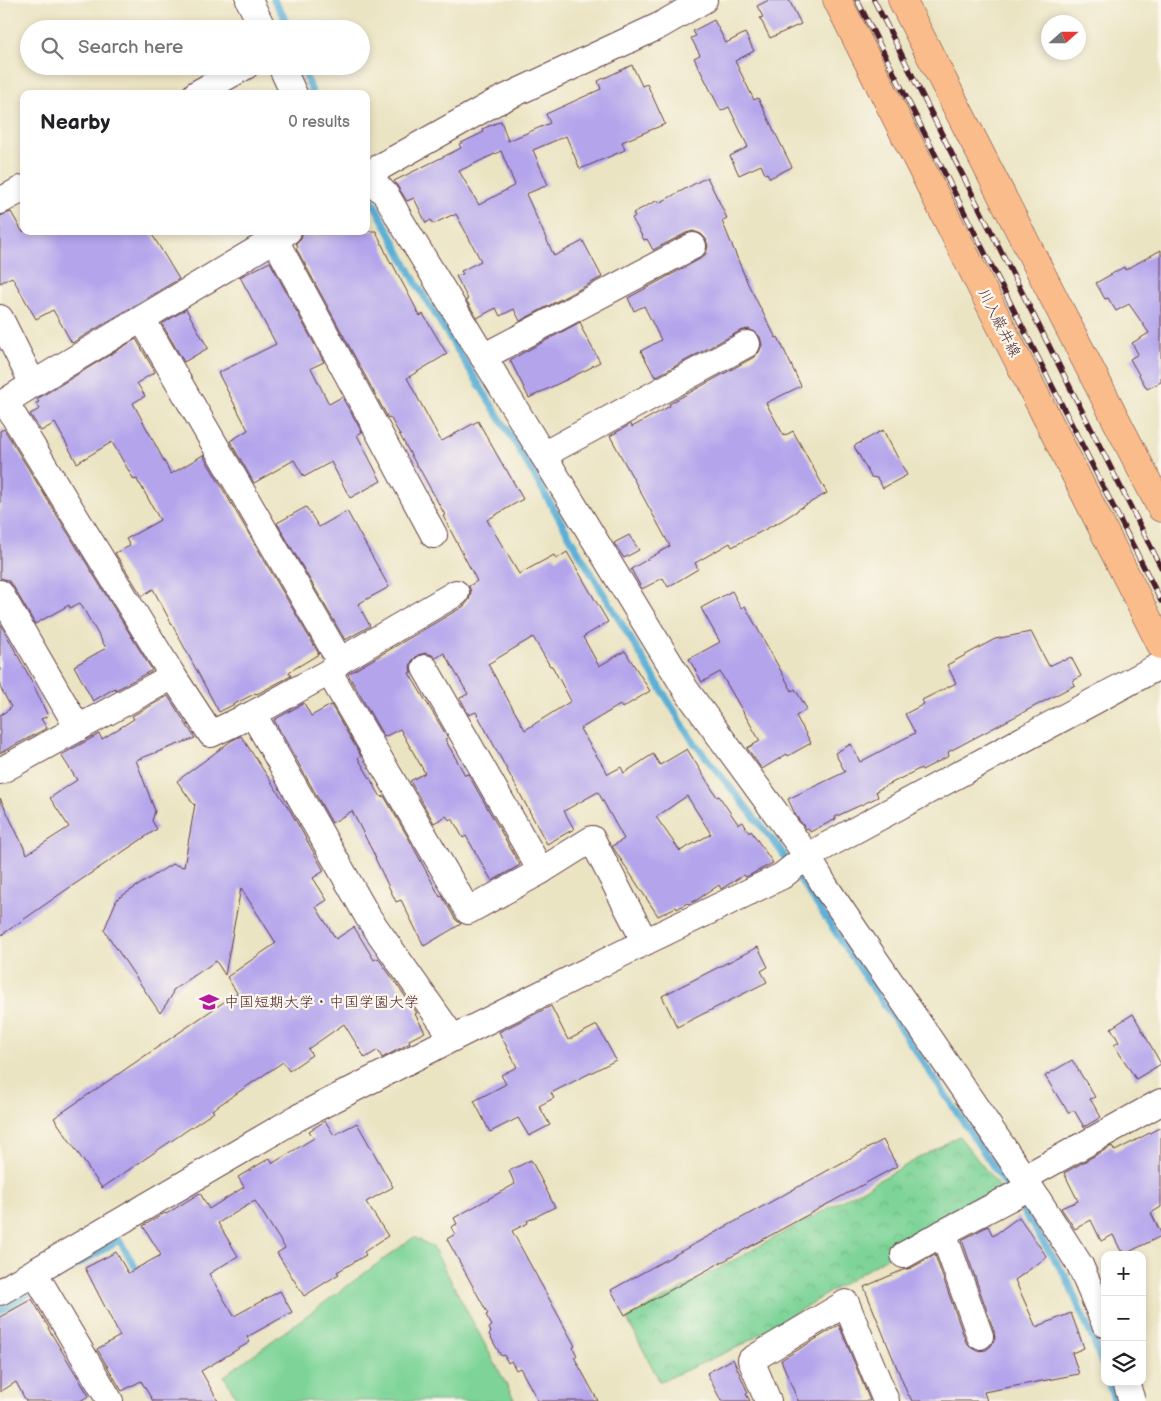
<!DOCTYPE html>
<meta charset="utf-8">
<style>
body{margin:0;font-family:"Balsamiq Sans","Klee One",sans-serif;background:#f6f6f6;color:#202124}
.controls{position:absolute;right:15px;bottom:15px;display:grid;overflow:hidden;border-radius:10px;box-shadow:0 2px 8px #0003}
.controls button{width:45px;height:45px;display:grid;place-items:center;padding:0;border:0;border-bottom:1px solid #e0e0e0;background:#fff;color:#202124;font:25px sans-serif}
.compass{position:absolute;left:1041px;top:15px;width:45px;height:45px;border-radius:50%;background:#fff;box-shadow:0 2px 8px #0003;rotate:69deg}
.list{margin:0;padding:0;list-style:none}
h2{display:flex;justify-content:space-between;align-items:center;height:65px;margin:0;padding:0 20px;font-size:21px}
h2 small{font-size:16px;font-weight:400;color:#757577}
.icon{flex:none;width:28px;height:28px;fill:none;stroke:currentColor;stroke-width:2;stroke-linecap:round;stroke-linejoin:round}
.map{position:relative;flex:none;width:1161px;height:1401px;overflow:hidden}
.search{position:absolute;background:#fff;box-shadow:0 2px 8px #0003;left:20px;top:20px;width:350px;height:55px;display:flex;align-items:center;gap:12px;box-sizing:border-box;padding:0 18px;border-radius:28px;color:#757577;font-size:19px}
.panel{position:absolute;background:#fff;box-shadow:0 2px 8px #0003;left:20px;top:90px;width:350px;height:145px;border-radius:10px}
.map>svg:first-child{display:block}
.green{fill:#7ed498;stroke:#647a62}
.park{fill:url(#park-crowns);stroke:#647a62}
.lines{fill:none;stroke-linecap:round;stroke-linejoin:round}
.stream{stroke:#5bafd6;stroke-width:7}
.building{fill:#b3a4ec;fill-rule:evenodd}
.minor-casing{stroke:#623d42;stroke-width:28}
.major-casing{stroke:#623d42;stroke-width:29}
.minor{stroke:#fff;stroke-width:26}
.major{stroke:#fabc8b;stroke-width:28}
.rail-casing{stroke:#4a1f2b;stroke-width:5.5}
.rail{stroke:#fbf7ec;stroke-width:4;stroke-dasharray:11;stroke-linecap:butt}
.labels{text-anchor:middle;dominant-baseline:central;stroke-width:4.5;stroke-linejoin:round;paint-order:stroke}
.street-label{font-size:15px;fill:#4a1f2b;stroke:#fbf7ec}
.poi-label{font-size:15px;fill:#4a1f2b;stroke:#fbf7ec;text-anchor:start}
</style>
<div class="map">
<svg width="1161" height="1401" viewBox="0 0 1161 1401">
<defs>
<pattern id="park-crowns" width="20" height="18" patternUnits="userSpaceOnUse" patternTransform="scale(1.25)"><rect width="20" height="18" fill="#7ed498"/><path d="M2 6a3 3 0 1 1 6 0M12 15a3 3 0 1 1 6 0" fill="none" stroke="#6eb683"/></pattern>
</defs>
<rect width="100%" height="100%" fill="#fbf7ec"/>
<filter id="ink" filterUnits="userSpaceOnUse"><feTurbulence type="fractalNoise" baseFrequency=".02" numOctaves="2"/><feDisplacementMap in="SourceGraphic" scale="10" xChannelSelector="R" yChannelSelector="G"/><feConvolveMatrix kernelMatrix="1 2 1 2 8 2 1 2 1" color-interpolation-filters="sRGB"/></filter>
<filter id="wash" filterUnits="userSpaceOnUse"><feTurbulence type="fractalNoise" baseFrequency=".0096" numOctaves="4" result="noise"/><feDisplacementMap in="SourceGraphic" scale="20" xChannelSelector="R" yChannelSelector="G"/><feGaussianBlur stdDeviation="1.12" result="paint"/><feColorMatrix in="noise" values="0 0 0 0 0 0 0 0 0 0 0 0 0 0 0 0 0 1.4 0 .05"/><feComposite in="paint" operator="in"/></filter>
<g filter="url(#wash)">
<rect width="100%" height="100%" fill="#ebe4c3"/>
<!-- green -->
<polygon class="green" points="414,1237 433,1247 515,1401 238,1401 224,1376"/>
<!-- park -->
<polygon class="park" points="959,1136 1001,1189 740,1346 660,1382 627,1319"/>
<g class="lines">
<!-- stream -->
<g class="stream">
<polyline points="274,0 284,17 288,29"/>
<polyline points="302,66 313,94"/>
<polyline points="369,194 417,285 514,441 588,568 692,740 779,848 789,863"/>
<polyline points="795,872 1010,1191"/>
<polyline points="1016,1200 1066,1277 1094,1342 1105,1372"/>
<polyline points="0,1311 119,1240 140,1275"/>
<polyline points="1108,1382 1115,1401"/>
</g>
</g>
<g id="blocks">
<!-- building -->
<g class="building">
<polygon points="769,0 789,0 801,24 770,38 760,18 763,17 757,6"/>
<polygon points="714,20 726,43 745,33 754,51 735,61 754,100 758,98 792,167 770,178 767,173 765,174 761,165 739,175 730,156 748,147 729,107 721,111 694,58 700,55 691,38 696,36 693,31"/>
<path d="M632 65 642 86 647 84 665 124 622 142 625 150 580 169 566 136 533 150 548 185 526 194 554 256 583 241 602 277 520 321 514 309 500 316 496 308 477 318 466 300 468 299 456 276 463 274 461 271 481 261 456 214 453 216 452 215 433 224 431 220 426 223 414 198 407 201 394 181 461 148 459 144 484 132 482 129 501 121 508 141 550 123 546 114 601 89 598 81ZM501 151 515 185 479 205 459 171Z"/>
<polygon points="707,177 727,218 722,221 748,284 776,338 778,337 801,386 766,403 784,436 793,431 827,493 797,510 797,511 781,521 732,547 730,543 695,563 698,569 668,587 663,578 642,589 631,569 670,546 610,436 631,424 632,427 670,406 669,404 754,357 759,352 762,345 760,337 755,332 748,329 740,331 655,377 641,351 661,340 644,306 634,311 628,298 700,259 706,254 708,246 706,239 701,234 693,231 686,233 653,250 647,239 644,240 632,218 635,217 633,213 658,200 659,203"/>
<polygon points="11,212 22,231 150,231 179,279 72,343 53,310 36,319 12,277 0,283 0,216"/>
<path d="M303 231H376L391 264 392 263 420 316 423 314 447 354 407 378 440 439 442 441 478 421 505 469H506L523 499 487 520 519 574 554 555 556 559 567 552 608 622 583 637 599 666 625 651 650 691 622 708 620 705 580 729 608 774 621 767 624 773 653 754 660 765 687 749 717 797 719 796 738 824 743 822 749 833 751 831 773 863 746 877 744 875 721 889 719 885 697 900 688 904 687 903 677 909 676 907 658 916 612 846 624 839 598 792 564 811 574 829 547 844 476 712 469 715 460 698 468 694 444 653 436 658 432 655 426 653 418 655 412 661 410 667 411 672 409 673 448 738 445 739 465 775 468 774 520 865 492 881 466 836 463 838 452 818 449 820 446 816 434 823 410 781 425 773 400 729 384 737 348 674 464 606 469 600 471 592 469 586 477 581 443 516 445 515 418 466H417L390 417 388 418 296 248 298 247 296 243 301 238ZM533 637 550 666H552L571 701 525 730 488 664ZM687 796 711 834 680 851 656 817Z"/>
<polygon points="1161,250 1161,382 1147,389 1130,359 1138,354 1132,343 1149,333 1129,304 1116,311 1108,298 1105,299 1096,283 1124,267 1125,270"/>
<polygon points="270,262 324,362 311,368 329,404 342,397 362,432 357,435 381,481 350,498 331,462 304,477 294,460 254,483 230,441 248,430 218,373 276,344 240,277"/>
<polygon points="186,309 208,348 184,362 162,324"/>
<polygon points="580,322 583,328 582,329 600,362 592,366 592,367 529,398 510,360"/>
<polygon points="136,339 155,372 137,383 145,396 133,403 171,474 203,455 319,654 289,672 291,676 257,694 256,693 219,712 153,589 142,596 115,553 130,546 126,539 160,520 140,484 139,484 137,479 134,480 112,442 77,463 55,423 41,431 30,414 40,409 36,403 39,402 37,399"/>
<polygon points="4,429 152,670 116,690 115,688 93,701 74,666 106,648 80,603 70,608 69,605 35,624 13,586 8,580 0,578 0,431"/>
<polygon points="883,430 907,475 883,488 877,478 871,477 854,446"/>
<polygon points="306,507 319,527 347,511 389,587 358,604 370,626 345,640 277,523"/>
<polygon points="629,535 639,550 624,558 614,543"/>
<polygon points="732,591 741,608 745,606 792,691 795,689 807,709 796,716 811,743 788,756 787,754 762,769 747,748 760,741 720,672 702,682 689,659 720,642 701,608"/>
<polygon points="0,623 29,676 48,716 41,719 47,728 0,753 0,715 10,709 9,708 11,707 0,687"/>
<polygon points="1031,632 1049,666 1062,660 1063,661 1071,657 1081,676 1073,681 1075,685 948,752 949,756 922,770 921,768 876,791 878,797 835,817 836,819 810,832 808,828 806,829 796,816 788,799 845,772 835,753 851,744 860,762 915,733 905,714 924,704 922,700 956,683 947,665 995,639"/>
<polygon points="168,696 195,738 136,760 155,811 152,821 157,829 63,892 0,936 0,798 27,854 69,827 50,798 77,780 61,755 99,734 102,739 134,719 132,716"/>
<polygon points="304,703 311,716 331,705 361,756 358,758 381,797 384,796 409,839 440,897 442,896 455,919 461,924 424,946 401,900 396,902 375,858 376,858 352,811 332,823 274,720"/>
<polygon points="241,736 291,812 324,871 313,878 327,900 316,907 336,939 354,927 374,960 378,958 417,1013 415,1014 425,1032 409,1040 410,1043 382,1058 378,1050 365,1058 344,1024 308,1049 312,1055 289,1071 283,1062 212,1110 214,1112 102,1188 54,1118 237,993 227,977 276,943 241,888 225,975 216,961 173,990 171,997 160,1013 104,930 117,899 172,864 184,867 195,804 194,805 177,781 231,741"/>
<polygon points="758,947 768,967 761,971 767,982 677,1027 662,996"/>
<polygon points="551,1006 568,1040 597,1025 616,1060 551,1093 554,1098 539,1106 550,1125 529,1136 518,1118 490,1132 474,1101 506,1084 501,1075 517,1067 499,1032"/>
<polygon points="1133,1014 1161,1064 1136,1079 1114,1045 1119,1042 1111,1028"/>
<polygon points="1072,1060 1095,1097 1090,1099 1101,1117 1084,1127 1074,1110 1069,1113 1063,1104 1063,1105 1045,1076"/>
<polygon points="325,1121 334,1135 357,1123 393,1187 366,1202 388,1236 364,1252 366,1255 337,1272 339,1274 304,1296 277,1253 285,1248 255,1201 218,1223 238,1256 209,1274 234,1316 280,1291 292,1312 247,1337 250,1342 201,1371 218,1401 153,1401 141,1381 122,1391 97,1349 120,1336 85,1268 116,1252 128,1273 161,1255 143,1226 165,1213 166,1214 200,1193 209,1209 244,1187 238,1177 270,1158 273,1163 314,1138 309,1131"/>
<polygon points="1161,1127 1161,1207 1151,1213 1161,1233 1161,1236 1125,1254 1123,1250 1121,1251 1113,1235 1101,1241 1091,1220 1075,1229 1061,1208 1078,1201 1064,1173 1112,1146 1115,1151"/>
<polygon points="883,1140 897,1166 625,1315 611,1290"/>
<polygon points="531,1160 555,1207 527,1221 528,1223 512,1231 575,1346 573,1347 577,1356 574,1357 598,1401 538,1401 520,1368 516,1370 511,1361 508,1363 504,1355 501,1356 489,1334 491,1332 489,1328 492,1326 486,1315 488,1314 447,1239 455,1234 451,1227 457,1224 454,1218 515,1184 509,1171"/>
<polygon points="1019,1217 1047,1257 1015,1280 1036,1327 1071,1313 1084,1348 1072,1353 1079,1374 984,1392 987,1401 912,1401 909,1395 908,1395 864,1287 903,1270 911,1268 935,1255 966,1342 970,1347 977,1351 986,1350 991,1346 995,1339 994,1331 962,1240 988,1226 993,1236"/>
<polygon points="32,1299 49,1328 48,1328 89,1396 80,1401 26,1401 16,1382 0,1392 0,1317"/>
<polygon points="839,1325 870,1401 798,1401 781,1360"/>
<polygon points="733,1359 748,1393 746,1394 750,1401 721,1401 707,1373"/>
</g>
</g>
</g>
<g filter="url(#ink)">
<use href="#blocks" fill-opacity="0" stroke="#623d42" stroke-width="1"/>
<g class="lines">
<defs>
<g id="minor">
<polyline points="249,0 263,29"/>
<polyline points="281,66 294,94"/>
<polyline points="196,94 246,66"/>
<polyline points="366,175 494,103 659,26 704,0"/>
<path d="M366 179C386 190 389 199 399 218L686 690 808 857 825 886 1024 1178 1080 1265 1105 1324"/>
<polyline points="0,201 24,188"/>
<polyline points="275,240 434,535"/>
<polyline points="0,318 33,384"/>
<polyline points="142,319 340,661"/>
<polyline points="483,357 693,246"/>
<polyline points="0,405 33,384 288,231"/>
<polyline points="543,455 747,344"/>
<polyline points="0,593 78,728"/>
<polyline points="425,668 541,871"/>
<polyline points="329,672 468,911 541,871 592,839 645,942"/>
<polyline points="173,676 211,734 253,714 329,672 340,661 456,593"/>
<polyline points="253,714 368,917 453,1038"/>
<polyline points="0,771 173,676 5,402"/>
<polyline points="1024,1178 1161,1102"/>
<polyline points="943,1233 980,1336"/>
<polyline points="904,1255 943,1233 1030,1187"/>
<polyline points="34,1272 110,1401"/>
<polyline points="0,1292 297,1118 453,1038 645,942 782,876 797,864 824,847 1161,665"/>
<polyline points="1126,1382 1132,1401"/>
<polyline points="768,1401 751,1360 846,1303 886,1401"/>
</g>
<g id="major">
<polyline points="837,0 1161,645"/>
<polyline points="902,0 1161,508"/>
</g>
</defs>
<!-- minor casing -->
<use href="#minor" class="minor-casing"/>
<!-- major casing -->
<use href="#major" class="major-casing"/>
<!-- minor -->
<use href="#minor" class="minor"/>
<!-- major -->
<use href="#major" class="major"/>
<defs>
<g id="rail">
<polyline points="857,0 1161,601"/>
<polyline points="874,0 1161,567"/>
</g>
</defs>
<!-- rail casing -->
<use href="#rail" class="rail-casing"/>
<!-- rail -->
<use href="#rail" class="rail"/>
</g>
</g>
<!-- icons -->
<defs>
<symbol id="university-bare" viewBox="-9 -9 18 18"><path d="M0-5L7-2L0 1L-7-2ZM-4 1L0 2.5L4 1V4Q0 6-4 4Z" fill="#b5179e" stroke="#fbf7ec" stroke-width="2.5" paint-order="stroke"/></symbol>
</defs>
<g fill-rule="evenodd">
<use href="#university-bare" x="195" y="988" width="28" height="28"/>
</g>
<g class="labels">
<!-- street labels -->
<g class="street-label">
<text transform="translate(999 323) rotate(63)">川入巌井線</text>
</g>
<!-- poi labels -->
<g class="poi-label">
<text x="224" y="1002">中国短期大学・中国学園大学</text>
</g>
</g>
</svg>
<div class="controls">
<button>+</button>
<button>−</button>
<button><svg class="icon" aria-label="layers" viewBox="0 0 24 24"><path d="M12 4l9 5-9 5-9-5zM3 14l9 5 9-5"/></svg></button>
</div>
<svg class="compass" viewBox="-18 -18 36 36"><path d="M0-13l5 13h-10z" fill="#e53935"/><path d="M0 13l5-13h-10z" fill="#757577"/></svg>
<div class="search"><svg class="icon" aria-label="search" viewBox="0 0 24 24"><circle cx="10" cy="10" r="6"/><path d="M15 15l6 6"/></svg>Search here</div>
<section class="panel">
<h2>Nearby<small>0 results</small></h2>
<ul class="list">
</ul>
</section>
</div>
